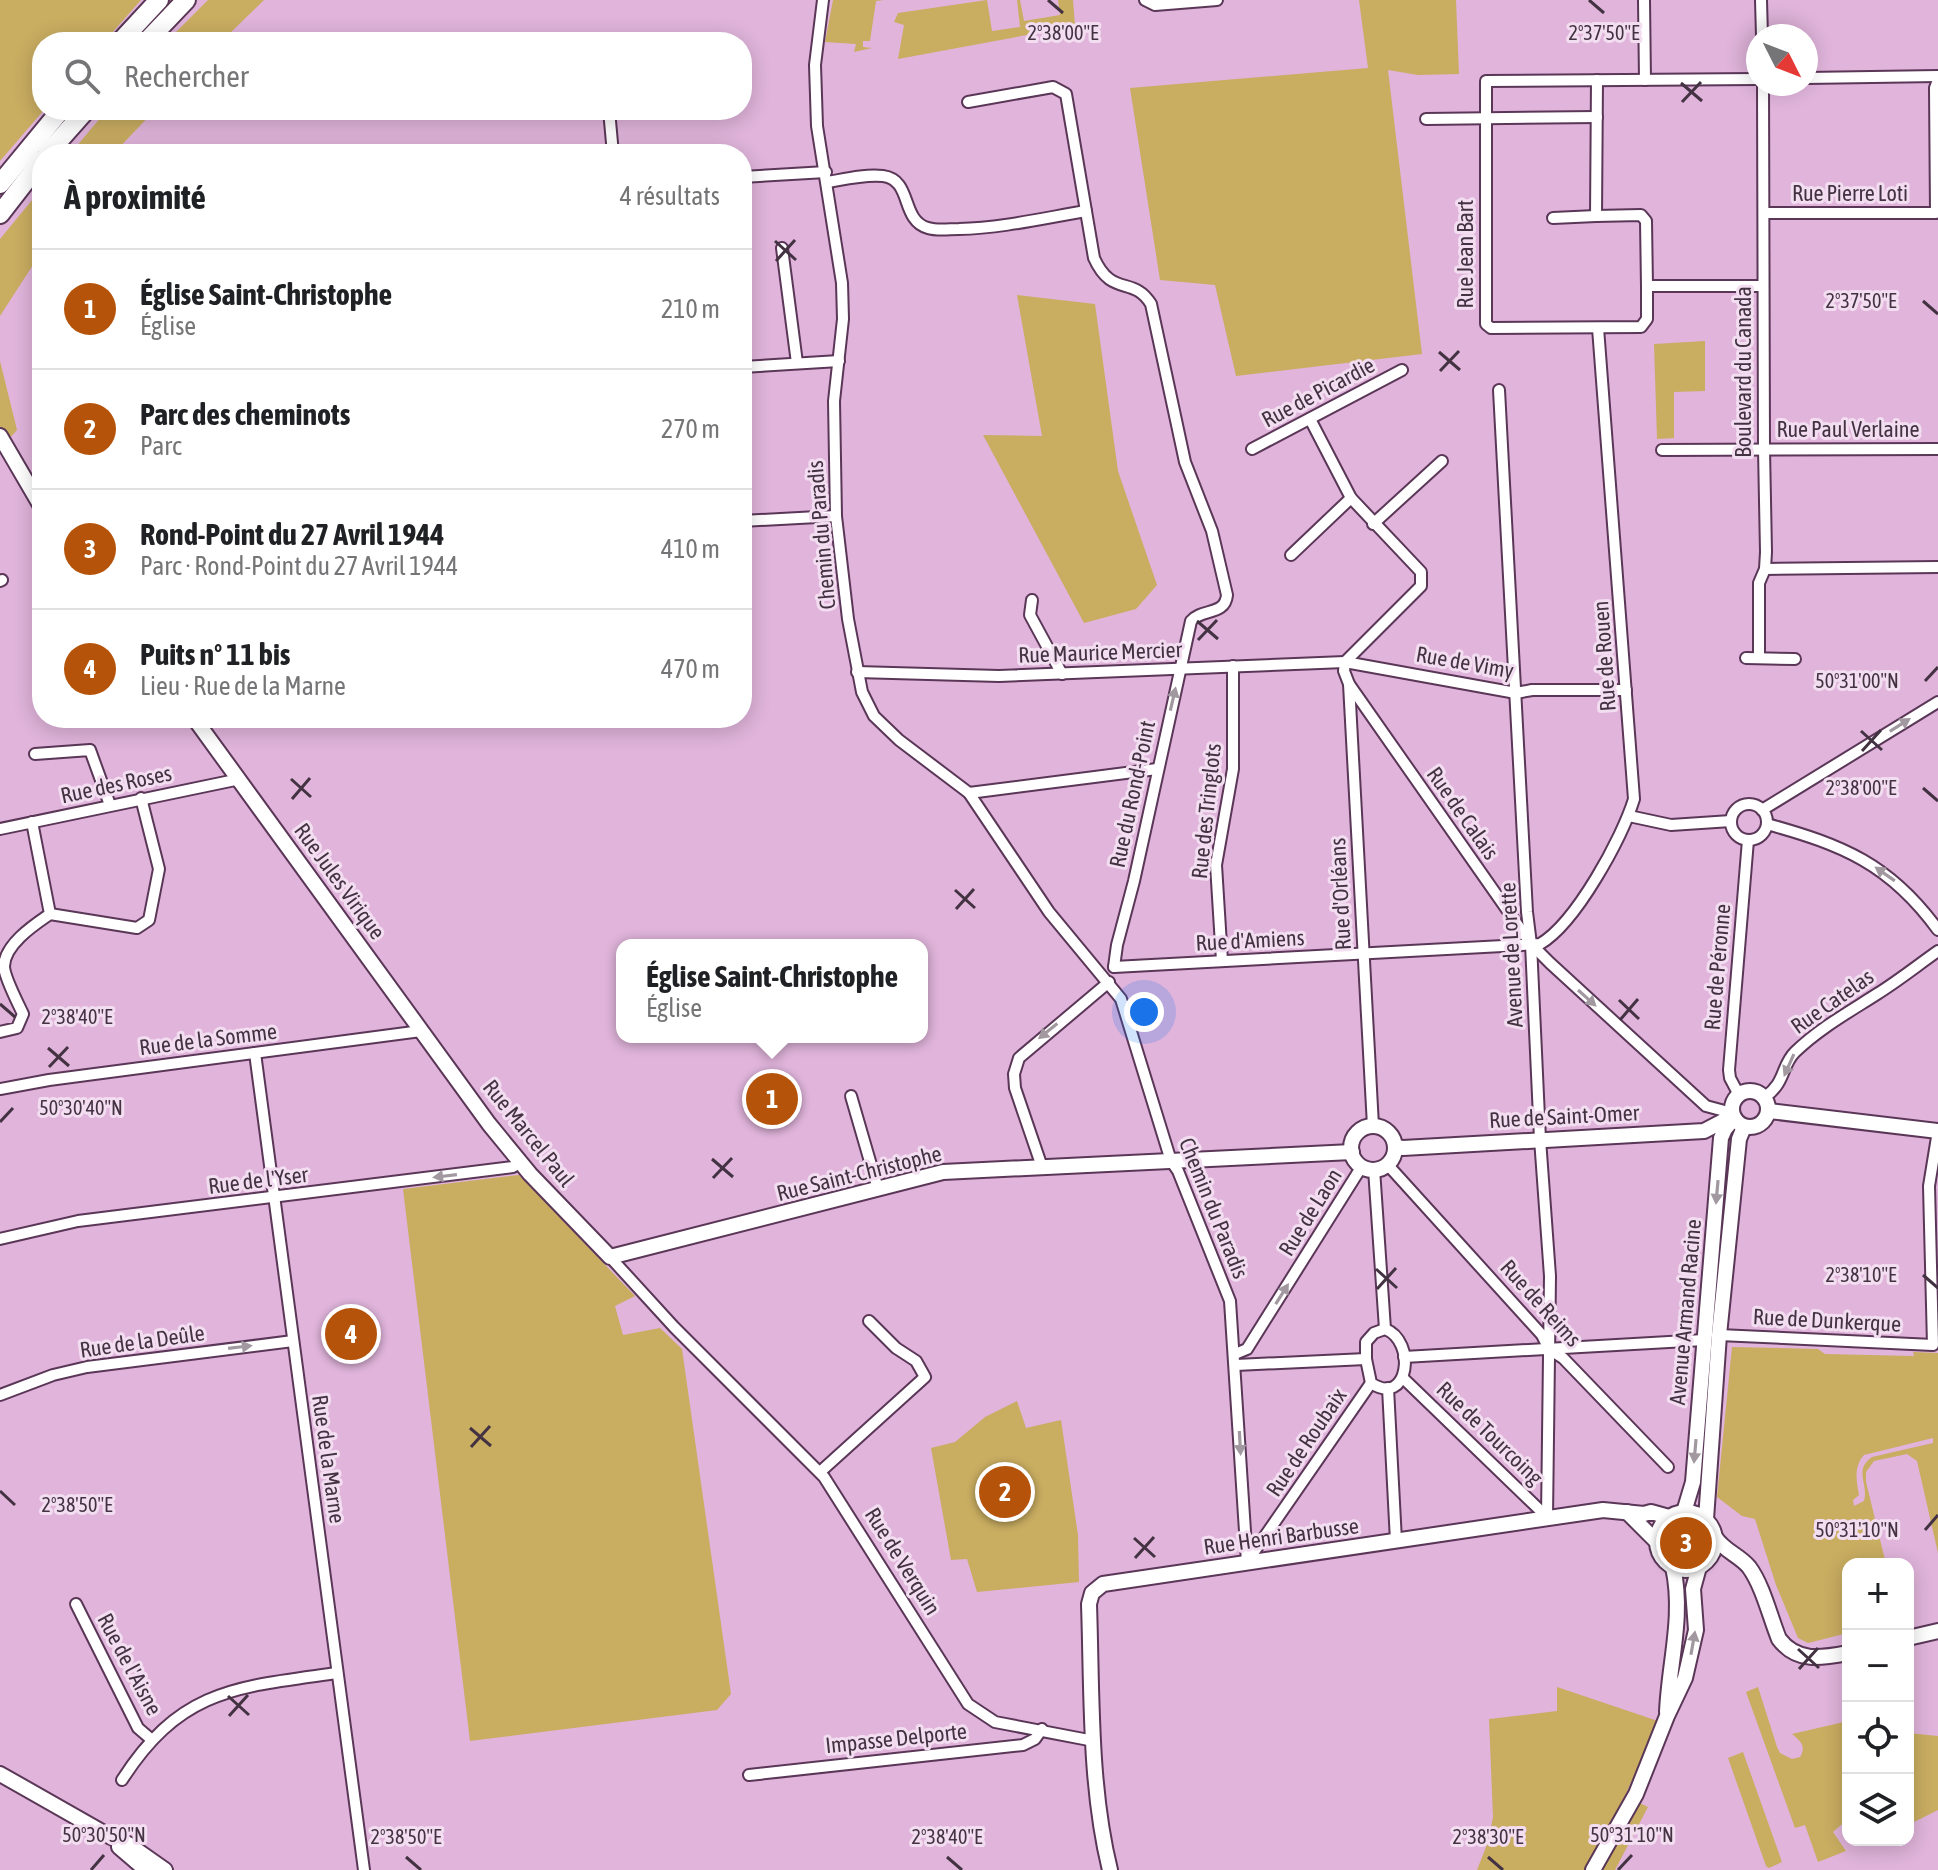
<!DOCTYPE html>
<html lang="fr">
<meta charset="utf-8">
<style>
body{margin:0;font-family:"Asap Condensed",sans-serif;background:#f6f6f6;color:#202124}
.controls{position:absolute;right:24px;bottom:24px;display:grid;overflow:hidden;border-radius:16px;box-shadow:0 4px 20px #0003}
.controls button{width:72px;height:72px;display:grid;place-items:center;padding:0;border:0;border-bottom:2px solid #e0e0e0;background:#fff;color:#202124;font:40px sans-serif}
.compass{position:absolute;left:1746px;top:24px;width:72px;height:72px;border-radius:50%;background:#fff;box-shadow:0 4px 20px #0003;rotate:132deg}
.you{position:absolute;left:1144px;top:1012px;width:28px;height:28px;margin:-20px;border:6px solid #fff;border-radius:50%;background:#1a73e8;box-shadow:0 0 0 12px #1a73e833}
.badge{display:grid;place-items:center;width:52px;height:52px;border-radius:50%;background:#b45309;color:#fff;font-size:26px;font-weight:700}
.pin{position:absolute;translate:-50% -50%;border:4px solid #fff;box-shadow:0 2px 8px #0006}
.popup{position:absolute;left:616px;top:939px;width:312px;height:104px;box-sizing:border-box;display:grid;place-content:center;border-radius:16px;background:#fff;filter:drop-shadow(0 2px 6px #0005);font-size:26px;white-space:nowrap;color:#757577}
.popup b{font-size:30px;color:#202124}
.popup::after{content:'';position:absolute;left:50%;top:100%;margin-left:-16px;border:16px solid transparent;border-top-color:#fff}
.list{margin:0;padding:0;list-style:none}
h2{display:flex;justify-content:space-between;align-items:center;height:104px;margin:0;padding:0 32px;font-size:34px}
h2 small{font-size:26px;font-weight:400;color:#757577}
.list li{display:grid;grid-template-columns:52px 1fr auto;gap:24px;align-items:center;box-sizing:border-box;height:120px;padding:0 32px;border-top:2px solid #e0e0e0}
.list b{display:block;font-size:30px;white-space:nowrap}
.list p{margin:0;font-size:26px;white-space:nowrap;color:#757577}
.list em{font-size:26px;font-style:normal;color:#757577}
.icon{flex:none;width:44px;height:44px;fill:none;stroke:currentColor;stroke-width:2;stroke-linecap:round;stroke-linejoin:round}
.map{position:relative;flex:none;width:1938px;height:1870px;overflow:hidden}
.search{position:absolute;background:#fff;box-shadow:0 4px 20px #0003;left:32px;top:32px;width:720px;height:88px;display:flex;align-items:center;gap:20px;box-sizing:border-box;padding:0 28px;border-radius:32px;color:#757577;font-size:30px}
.panel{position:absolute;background:#fff;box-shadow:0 4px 20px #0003;left:32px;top:144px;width:720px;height:584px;border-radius:32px}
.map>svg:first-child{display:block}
.green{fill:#c9ad61;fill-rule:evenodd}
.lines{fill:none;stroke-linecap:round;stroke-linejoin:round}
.street-casing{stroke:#5a3657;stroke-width:14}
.secondary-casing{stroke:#5a3657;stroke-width:18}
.highway-casing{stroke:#5a3657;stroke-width:22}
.street{stroke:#fff;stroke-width:10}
.secondary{stroke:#fff;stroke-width:14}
.highway{stroke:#fff;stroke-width:18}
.oneway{fill:#a198a0}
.ticks{fill:none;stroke:#433242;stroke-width:3}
.labels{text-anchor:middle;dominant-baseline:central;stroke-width:6;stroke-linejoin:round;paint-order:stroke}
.street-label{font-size:22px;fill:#433242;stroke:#f3ddf0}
.ticks-label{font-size:20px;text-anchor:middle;fill:#433242;stroke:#f3ddf0;stroke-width:6;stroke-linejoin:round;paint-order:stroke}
</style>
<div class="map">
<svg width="1938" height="1870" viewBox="0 0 1938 1870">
<rect width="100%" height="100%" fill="#e0b4db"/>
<!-- green -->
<g class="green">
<polygon points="0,0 141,0 104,42 42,42 44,110 0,161"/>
<polygon points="208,0 264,0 221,42 166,42"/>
<polygon points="833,0 884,0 876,1 870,41 863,41 863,47 872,48 854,52 856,44 825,42"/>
<polygon points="987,0 992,31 1020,27 1017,0 1020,0 1024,21 1060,15 1058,0 1073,0 1075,26 898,59 904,25 894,22 898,13"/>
<polygon points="1359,0 1456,0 1459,74 1418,75 1388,70 1422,354 1236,376 1215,285 1160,280 1130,88 1368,68"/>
<polygon points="107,110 155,110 113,154 70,154"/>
<polygon points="42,188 42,251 0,316 0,239"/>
<polygon points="1017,295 1095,304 1118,471 1157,585 1136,609 1084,623 983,435 1042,436"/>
<polygon points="1705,341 1705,391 1674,392 1674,438 1657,439 1654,344"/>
<polygon points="0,361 17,430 0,449"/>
<polygon points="519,1175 635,1296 615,1306 623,1335 660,1328 682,1349 731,1694 717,1710 470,1741 403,1189"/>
<path d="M1732 1347 1818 1349 1825 1354 1914 1356 1913 1352 1938 1353V1553L1917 1461 1907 1454 1874 1461 1866 1472V1482L1886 1564H1848V1633L1808 1643 1798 1638 1776 1585 1755 1519 1742 1516 1717 1497ZM1933 1438V1443L1872 1457C1853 1470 1869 1484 1864 1501L1854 1506 1853 1500 1859 1495C1856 1480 1854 1466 1864 1455Z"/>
<polygon points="1017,1401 1026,1428 1061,1420 1078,1535 1079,1582 977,1592 967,1559 951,1560 931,1448 955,1442 985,1417"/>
<circle cx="1686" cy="1541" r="16"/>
<polygon points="1557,1687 1658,1721 1625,1796 1648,1807 1615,1870 1477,1870 1488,1842 1493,1817 1489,1719 1557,1711"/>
<path d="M1758 1687 1777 1747 1780 1753 1792 1759 1800 1757C1807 1746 1800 1741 1792 1734L1848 1721V1819L1833 1832 1846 1851 1818 1862 1805 1825 1795 1828 1746 1692Z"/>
<polygon points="1908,1733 1938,1736 1938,1810 1908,1825"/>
<polygon points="1743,1752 1782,1862 1769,1868 1766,1866 1728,1758"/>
</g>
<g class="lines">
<defs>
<g id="street">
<polyline points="823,0 815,65 817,126 842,283 843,319 834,401 836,516 848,619 862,692 874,716 899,740 969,793 1049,912 1121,999 1171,1161 1178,1171 1230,1301 1247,1562"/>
<polyline points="1145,0 1155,5 1217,0"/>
<polyline points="1644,0 1645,80"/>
<polyline points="1761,0 1762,36"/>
<polyline points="1806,78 1938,76"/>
<polyline points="1597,80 1596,216 1641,215 1646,221 1647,286 1763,286"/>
<path d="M968 102 1053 87 1066 94 1094 258C1112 298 1133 275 1151 304L1185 462 1212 531 1227 595C1225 616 1202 608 1191 621L1134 881 1117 945 1114 967"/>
<polyline points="609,110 613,154"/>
<polyline points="1426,119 1597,117"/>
<polyline points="742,177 826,172"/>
<path d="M828 182C845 179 865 174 883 176 913 180 900 220 928 228 937 231 949 229 959 229 1002 228 1044 218 1086 211"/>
<polyline points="1764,213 1936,213 1935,88 1938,80"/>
<polyline points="1553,218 1596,216"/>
<polyline points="782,248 797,363"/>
<polyline points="1647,286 1647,319 1641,327 1491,328 1486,324 1486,81 1758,79"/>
<polyline points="742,367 839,361"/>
<polyline points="1499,390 1527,912 1531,944 1540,1139 1550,1276 1547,1517"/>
<polyline points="1310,419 1351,498 1421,572 1421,586 1345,662"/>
<polyline points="1252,449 1402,370"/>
<polyline points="1662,450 1938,449"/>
<polyline points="742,521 836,516"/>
<polyline points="1373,524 1442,461"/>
<polyline points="1291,555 1351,498"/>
<polyline points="1765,569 1938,567"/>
<polyline points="0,581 2,580"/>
<polyline points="1032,600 1030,615 1062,674"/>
<polyline points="1746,658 1795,659"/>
<polyline points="1759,658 1759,583 1765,569 1766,552 1764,449 1763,84"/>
<polyline points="1345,662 1344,671 1349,684 1373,1126"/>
<polyline points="857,672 999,676 1345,662 1516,693 1532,690 1626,690"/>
<polyline points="1349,684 1531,944 1550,963 1706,1106 1732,1113"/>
<polyline points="35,754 90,750 110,805"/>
<polyline points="969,793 1157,769"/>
<circle cx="1749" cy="822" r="18"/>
<polyline points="1762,810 1938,702"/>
<polyline points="1629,816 1671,825 1731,821"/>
<path d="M1767 824C1843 845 1890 864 1938 930"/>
<polyline points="0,829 240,779"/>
<polyline points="50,914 137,928 149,920 159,869 141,798"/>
<polyline points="1222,961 1216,865 1233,769 1233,666"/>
<path d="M1114 967 1540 944C1576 923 1622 838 1634 799L1598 328"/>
<path d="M0 1032 17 1028 23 1014C18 1003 4 977 4 966 5 944 34 925 50 914L32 822"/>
<polyline points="255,1053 364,1870"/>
<polyline points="0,1089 49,1080 421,1031"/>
<polyline points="1739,1095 1730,1078 1729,1070 1748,840"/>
<polyline points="851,1096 878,1189"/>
<path d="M1765 1097C1786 1082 1781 1066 1795 1052 1820 1028 1849 1012 1877 994 1898 981 1918 965 1938 951"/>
<polyline points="1387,1164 1542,1335 1549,1349 1563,1358 1668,1467"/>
<polyline points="1042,1167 1015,1088 1014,1074 1019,1058 1109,982"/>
<polyline points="1374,1169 1385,1329"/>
<polyline points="0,1239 78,1221 513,1167 520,1162"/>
<polyline points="610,1257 674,1327 824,1477 968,1704 995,1722 1094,1741"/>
<path d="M1385 1329C1417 1341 1409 1408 1371 1383L1366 1359V1342L1374 1333Z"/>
<polyline points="1719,1335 1933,1345 1929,1186 1938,1131"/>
<polyline points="1235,1354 1247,1349 1362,1166"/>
<polyline points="1404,1357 1704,1340"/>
<polyline points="1236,1365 1366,1359"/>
<polyline points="1404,1379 1547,1517"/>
<polyline points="1388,1388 1396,1541"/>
<polyline points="0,1395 53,1375 87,1367 293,1341"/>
<polyline points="820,1472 925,1377 916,1361 896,1348 869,1321"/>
<polyline points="1247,1562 1371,1383"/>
<polyline points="76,1604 138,1728 152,1740"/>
<polyline points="749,1775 1023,1745 1035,1739 1042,1729"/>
<path d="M122 1780C181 1688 238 1687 337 1673"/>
</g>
<g id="secondary">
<polyline points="0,436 42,508"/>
<polyline points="194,718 489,1124 530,1174 610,1257 943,1172 1352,1152"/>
<circle cx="1750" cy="1109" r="18"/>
<polyline points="1769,1111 1938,1131"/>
<circle cx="1373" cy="1148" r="22"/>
<polyline points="1395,1147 1403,1148 1704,1131 1729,1118"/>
<polyline points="1627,1512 1657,1542"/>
<polyline points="1684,1512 1693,1482 1721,1138 1725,1129 1734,1118"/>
<circle cx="1686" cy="1541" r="29"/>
<polyline points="1706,1519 1719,1335 1739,1139 1744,1127"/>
<path d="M1715 1537C1724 1551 1739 1555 1749 1567 1763 1586 1770 1617 1779 1639 1797 1663 1822 1658 1848 1653"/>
<polyline points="1908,1638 1938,1631"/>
<path d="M1667 1712C1669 1663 1684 1616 1673 1567"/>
<polyline points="0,1774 111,1837 128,1844 165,1870"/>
<polyline points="119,1847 146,1870"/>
<path d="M1110 1870C1089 1786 1092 1690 1089 1604L1092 1593 1103 1584 1603 1510 1644 1514 1651 1512 1669 1517"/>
<polyline points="1593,1870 1636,1794 1667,1716 1685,1678 1696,1630 1693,1589 1699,1567"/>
</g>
<g id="highway">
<polyline points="120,42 159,0"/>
<polyline points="146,42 186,0"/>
<polyline points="47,154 86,110"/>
<polyline points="0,184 61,110"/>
<polyline points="0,214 42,160"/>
</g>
</defs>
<!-- street casing -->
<use href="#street" class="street-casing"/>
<!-- secondary casing -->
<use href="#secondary" class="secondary-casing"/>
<!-- highway casing -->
<use href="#highway" class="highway-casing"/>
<!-- street -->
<use href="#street" class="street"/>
<!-- secondary -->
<use href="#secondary" class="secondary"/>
<!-- highway -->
<use href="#highway" class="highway"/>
</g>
<!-- one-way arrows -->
<defs><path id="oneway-solid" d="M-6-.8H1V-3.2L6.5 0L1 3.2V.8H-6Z" transform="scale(2)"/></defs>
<g class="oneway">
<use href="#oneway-solid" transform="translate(1173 699) rotate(-77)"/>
<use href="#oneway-solid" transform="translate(1900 725) rotate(-32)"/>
<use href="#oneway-solid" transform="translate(1885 874) rotate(-145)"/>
<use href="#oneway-solid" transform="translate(1587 998) rotate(42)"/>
<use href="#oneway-solid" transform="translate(1048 1031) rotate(141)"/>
<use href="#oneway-solid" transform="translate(1789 1065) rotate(114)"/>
<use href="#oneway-solid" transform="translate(445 1176) rotate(173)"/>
<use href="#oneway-solid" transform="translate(1717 1192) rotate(95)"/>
<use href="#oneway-solid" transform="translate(1282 1294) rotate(-58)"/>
<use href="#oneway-solid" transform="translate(240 1347) rotate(-7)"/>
<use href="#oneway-solid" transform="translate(1240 1443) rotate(87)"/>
<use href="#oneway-solid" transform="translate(1695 1451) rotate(95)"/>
<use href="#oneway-solid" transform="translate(1693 1643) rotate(-80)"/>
</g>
<!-- ticks -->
<path class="ticks" d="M1048 0 1063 13M1589 0 1604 13M1681 83 1702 101M1682 102 1701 82M775 241 796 260M776 261 795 240M1923 301 1938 314M1439 352 1460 370M1440 371 1459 351M1197 621 1218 639M1198 640 1217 620M1925 681 1938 667M1861 731 1882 750M1862 751 1881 730M291 779 311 797M1923 788 1938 801M292 799 310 778M955 890 975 908M956 909 974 889M1619 1000 1639 1019M0 1004 15 1017M1620 1020 1638 999M48 1048 69 1066M49 1067 68 1047M0 1122 13 1108M712 1159 733 1177M713 1178 732 1158M1376 1269 1397 1288M1923 1275 1938 1288M1377 1289 1396 1268M470 1428 491 1446M471 1447 490 1426M0 1491 15 1505M1925 1530 1938 1515M1134 1538 1155 1557M1135 1558 1154 1537M1798 1649 1819 1668M1799 1669 1818 1648M228 1696 249 1715M229 1716 248 1695M406 1857 421 1870M947 1857 962 1870M1488 1857 1503 1870M91 1870 104 1855M1618 1870 1632 1855"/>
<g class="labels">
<!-- street labels -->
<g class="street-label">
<text x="1850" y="193">Rue Pierre Loti</text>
<text transform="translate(1465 254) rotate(-90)">Rue Jean Bart</text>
<text transform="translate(1743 372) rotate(-90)">Boulevard du Canada</text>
<text transform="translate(1318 392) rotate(-28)">Rue de Picardie</text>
<text x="1848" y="429">Rue Paul Verlaine</text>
<text transform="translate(821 535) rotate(-95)">Chemin du Paradis</text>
<text transform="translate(1100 652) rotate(-2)">Rue Maurice Mercier</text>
<text transform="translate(1604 656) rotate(-94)">Rue de Rouen</text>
<text transform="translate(1465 662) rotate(10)">Rue de Vimy</text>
<text transform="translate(116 784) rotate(-12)">Rue des Roses</text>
<text transform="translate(1132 794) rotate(-78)">Rue du Rond-Point</text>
<text transform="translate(1206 811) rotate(-84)">Rue des Tringlots</text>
<text transform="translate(1463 813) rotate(55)">Rue de Calais</text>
<text transform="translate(340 881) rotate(54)">Rue Jules Virique</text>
<text transform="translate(1340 894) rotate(-93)">Rue d'Orléans</text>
<text transform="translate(1250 940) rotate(-3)">Rue d'Amiens</text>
<text transform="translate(1511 955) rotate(-93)">Avenue de Lorette</text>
<text transform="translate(1717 967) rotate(-85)">Rue de Péronne</text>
<text transform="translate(1832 1001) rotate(-35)">Rue Catelas</text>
<text transform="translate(208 1039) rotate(-7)">Rue de la Somme</text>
<text transform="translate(1564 1116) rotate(-3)">Rue de Saint-Omer</text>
<text transform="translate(529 1133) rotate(51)">Rue Marcel Paul</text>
<text transform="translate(859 1173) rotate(-14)">Rue Saint-Christophe</text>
<text transform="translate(258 1180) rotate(-7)">Rue de l'Yser</text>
<text transform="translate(1214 1208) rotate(68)">Chemin du Paradis</text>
<text transform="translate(1310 1212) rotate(-58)">Rue de Laon</text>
<text transform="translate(1541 1303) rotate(48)">Rue de Reims</text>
<text transform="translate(1685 1312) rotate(-85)">Avenue Armand Racine</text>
<text transform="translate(1827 1320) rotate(3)">Rue de Dunkerque</text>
<text transform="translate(142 1341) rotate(-8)">Rue de la Deûle</text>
<text transform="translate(1490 1433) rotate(44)">Rue de Tourcoing</text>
<text transform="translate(1306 1442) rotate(-56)">Rue de Roubaix</text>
<text transform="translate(329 1459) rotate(82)">Rue de la Marne</text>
<text transform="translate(1281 1536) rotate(-8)">Rue Henri Barbusse</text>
<text transform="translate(903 1561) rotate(58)">Rue de Verquin</text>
<text transform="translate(130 1664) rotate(62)">Rue de l'Aisne</text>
<text transform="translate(896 1738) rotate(-6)">Impasse Delporte</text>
</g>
</g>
<g class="ticks-label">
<text x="1063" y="40">2°38'00"E</text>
<text x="1604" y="40">2°37'50"E</text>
<text x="1861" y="308">2°37'50"E</text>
<text x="1857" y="688">50°31'00"N</text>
<text x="1861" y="795">2°38'00"E</text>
<text x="77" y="1024">2°38'40"E</text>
<text x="81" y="1115">50°30'40"N</text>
<text x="1861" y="1282">2°38'10"E</text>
<text x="77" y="1512">2°38'50"E</text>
<text x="1857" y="1537">50°31'10"N</text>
<text x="104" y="1842">50°30'50"N</text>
<text x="1632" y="1842">50°31'10"N</text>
<text x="406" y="1844">2°38'50"E</text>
<text x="947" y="1844">2°38'40"E</text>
<text x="1488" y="1844">2°38'30"E</text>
</g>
</svg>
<div class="controls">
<button>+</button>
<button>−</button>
<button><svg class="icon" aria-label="locate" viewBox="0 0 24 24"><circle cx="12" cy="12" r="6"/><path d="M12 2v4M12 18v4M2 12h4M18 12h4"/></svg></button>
<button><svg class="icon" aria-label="layers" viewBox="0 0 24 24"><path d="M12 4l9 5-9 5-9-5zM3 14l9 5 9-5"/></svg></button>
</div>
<svg class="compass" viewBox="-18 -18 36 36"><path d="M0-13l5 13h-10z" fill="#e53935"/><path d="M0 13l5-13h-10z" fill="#757577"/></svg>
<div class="you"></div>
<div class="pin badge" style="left:772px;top:1099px">1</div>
<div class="popup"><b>Église Saint-Christophe</b>Église</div>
<div class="pin badge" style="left:1005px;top:1492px">2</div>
<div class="pin badge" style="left:1686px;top:1543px">3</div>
<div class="pin badge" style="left:351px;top:1334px">4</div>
<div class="search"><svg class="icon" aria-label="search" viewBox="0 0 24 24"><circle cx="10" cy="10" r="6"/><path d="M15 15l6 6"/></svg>Rechercher</div>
<section class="panel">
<h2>À proximité<small>4 résultats</small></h2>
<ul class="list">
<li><span class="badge">1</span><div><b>Église Saint-Christophe</b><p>Église</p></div><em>210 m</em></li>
<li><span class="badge">2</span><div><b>Parc des cheminots</b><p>Parc</p></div><em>270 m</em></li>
<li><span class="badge">3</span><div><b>Rond-Point du 27 Avril 1944</b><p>Parc · Rond-Point du 27 Avril 1944</p></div><em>410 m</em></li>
<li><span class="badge">4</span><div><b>Puits n° 11 bis</b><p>Lieu · Rue de la Marne</p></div><em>470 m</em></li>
</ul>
</section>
</div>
